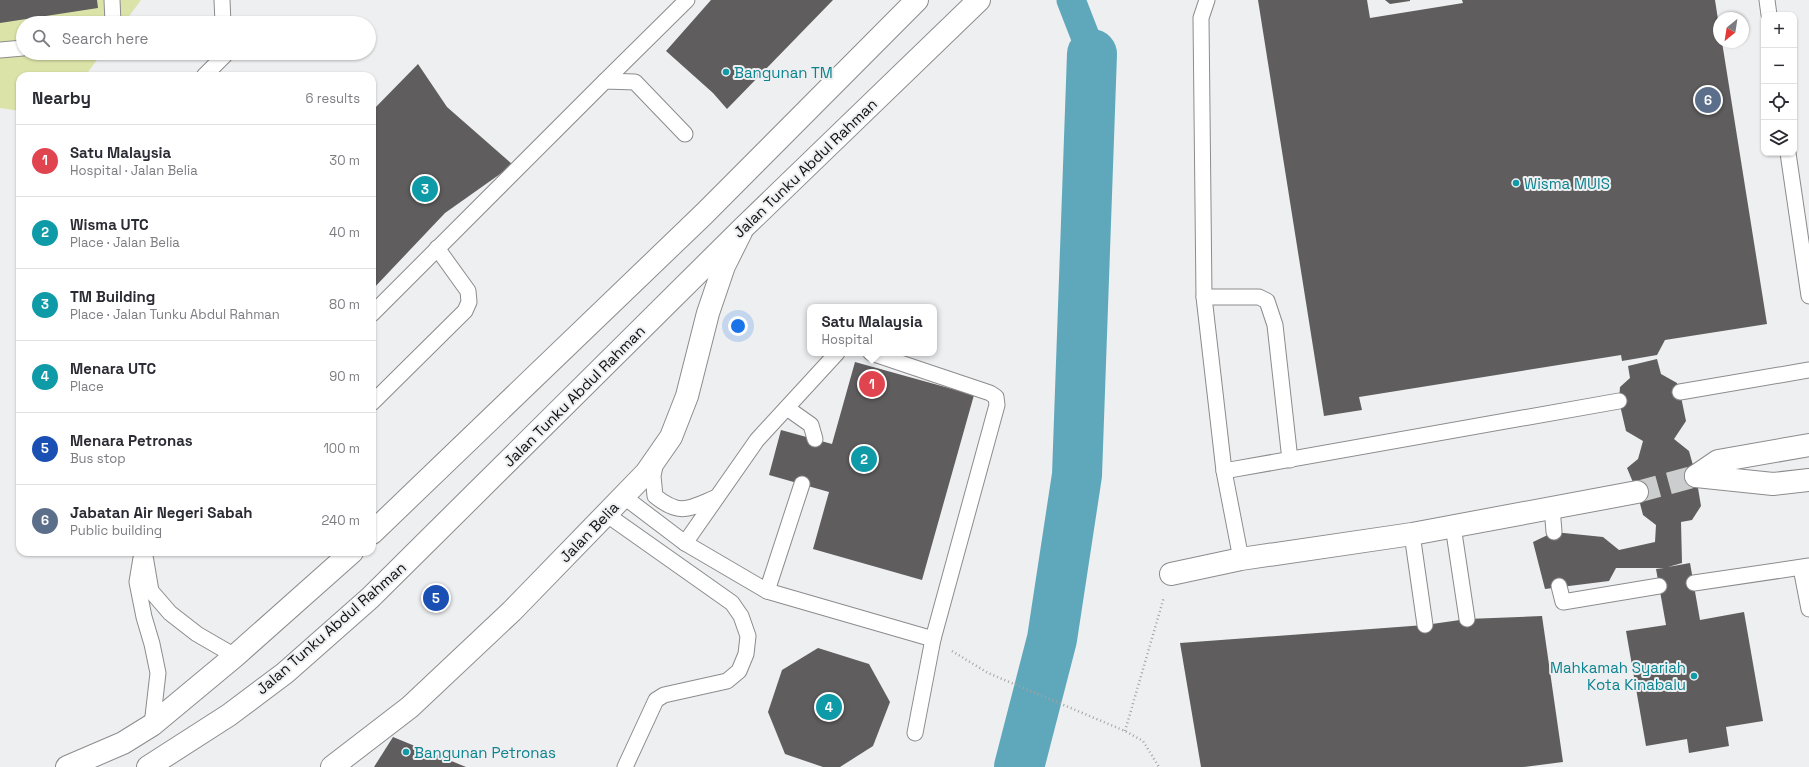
<!DOCTYPE html>
<meta charset="utf-8">
<style>
body{margin:0;font-family:"Space Grotesk",sans-serif;background:#f7f7f7;color:#2b2b33}
.controls{position:absolute;right:12px;top:12px;display:grid;overflow:hidden;border-radius:8px;box-shadow:0 1px 3px #0004}
.controls button{width:36px;height:36px;display:grid;place-items:center;padding:0;border:0;border-bottom:1px solid #e1e1e2;background:#fff;color:#2b2b33;font:20px sans-serif}
.compass{position:absolute;left:1713px;top:12px;width:36px;height:36px;border-radius:50%;background:#fff;box-shadow:0 1px 3px #0004;rotate:210deg}
.you{position:absolute;left:738px;top:326px;width:14px;height:14px;margin:-10px;border:3px solid #fff;border-radius:50%;background:#1a73e8;box-shadow:0 0 0 6px #1a73e833}
.badge{display:grid;place-items:center;width:26px;height:26px;border-radius:50%;background:#0f766e;color:#fff;font-size:13px;font-weight:700}
.pin{position:absolute;translate:-50% -50%;border:2px solid #fff;box-shadow:0 1px 4px #0006}
.popup{position:absolute;left:807px;top:304px;width:130px;height:52px;box-sizing:border-box;display:grid;place-content:center;border-radius:8px;background:#fff;filter:drop-shadow(0 1px 3px #0005);font-size:13px;white-space:nowrap;color:#7c7c81}
.popup b{font-size:15px;color:#2b2b33}
.popup::after{content:'';position:absolute;left:50%;top:100%;margin-left:-8px;border:8px solid transparent;border-top-color:#fff}
.list{margin:0;padding:0;list-style:none}
h2{display:flex;justify-content:space-between;align-items:center;height:52px;margin:0;padding:0 16px;font-size:17px}
h2 small{font-size:13px;font-weight:400;color:#7c7c81}
.list li{display:grid;grid-template-columns:26px 1fr auto;gap:12px;align-items:center;box-sizing:border-box;height:72px;padding:0 16px;border-top:1px solid #e1e1e2}
.list b{display:block;font-size:15px;white-space:nowrap}
.list p{margin:0;font-size:13px;white-space:nowrap;color:#7c7c81}
.list em{font-size:13px;font-style:normal;color:#7c7c81}
.icon{flex:none;width:22px;height:22px;fill:none;stroke:currentColor;stroke-width:2;stroke-linecap:round;stroke-linejoin:round}
.map{position:relative;flex:none;width:1809px;height:767px;overflow:hidden}
.search{position:absolute;background:#fff;box-shadow:0 1px 3px #0004;left:16px;top:16px;width:360px;height:44px;display:flex;align-items:center;gap:10px;box-sizing:border-box;padding:0 14px;border-radius:22px;color:#7c7c81;font-size:15px}
.panel{position:absolute;background:#fff;box-shadow:0 1px 3px #0004;left:16px;top:72px;width:360px;height:484px;border-radius:12px}
.map>svg:first-child{display:block}
.green{fill:#dce3a8}
.lines{fill:none;stroke-linecap:round;stroke-linejoin:round}
.canal{stroke:#5fa8bc;stroke-width:29}
.river{stroke:#5fa8bc;stroke-width:50}
.building{fill:#5f5d5e}
.street-tunnel{stroke:#cccdce;stroke-width:22;stroke-dasharray:22 11;stroke-linecap:butt}
.lane-casing{stroke:#8c8c8e;stroke-width:17}
.street-casing{stroke:#8c8c8e;stroke-width:24}
.secondary-casing{stroke:#8c8c8e;stroke-width:24}
.primary-casing{stroke:#8c8c8e;stroke-width:24}
.path{stroke:#a2a3a4;stroke-width:2.5;stroke-dasharray:1 3;stroke-linecap:butt}
.lane{stroke:#fff;stroke-width:15}
.street{stroke:#fff;stroke-width:22}
.secondary{stroke:#fff;stroke-width:22}
.primary{stroke:#fff;stroke-width:22}
.culture-dot{fill:#0f9aa8;stroke:#eeeff0;stroke-width:1.5}
.labels{text-anchor:middle;dominant-baseline:central;stroke-width:4;stroke-linejoin:round;paint-order:stroke}
.culture-label{font-size:15px;fill:#0d838f;stroke:#eeeff0;text-anchor:start}
.street-label{font-size:15px;fill:#0e0e0f;stroke:#eeeff0}
</style>
<div class="map">
<svg width="1809" height="767" viewBox="0 0 1809 767">
<rect width="100%" height="100%" fill="#eeeff0"/>
<!-- green -->
<polygon class="green" points="0,0 141,0 124,23 23,23 23,53 102,53 85,76 20,76 20,111 0,108"/>
<g class="lines">
<!-- canal -->
<polyline class="canal" points="1071,0 1092,54"/>
<!-- river -->
<polyline class="river" points="1019,767 1052,639 1077,475 1092,54"/>
</g>
<!-- building -->
<g class="building">
<polygon points="0,0 97,0 98,8 0,23"/>
<polygon points="711,0 833,0 727,109 713,93 666,51"/>
<polygon points="1258,0 1367,0 1370,18 1463,3 1462,0 1715,0 1719,26 1719,42 1722,42 1767,324 1665,340 1657,355 1622,361 1621,355 1359,397 1362,410 1324,416"/>
<polygon points="1385,0 1410,0 1410,1 1390,4"/>
<polygon points="418,64 447,107 513,165 445,213 372,290 372,111"/>
<polygon points="1657,359 1661,374 1677,383 1680,392 1686,421 1674,439 1689,451 1696,476 1701,506 1692,520 1681,522 1682,563 1668,567 1690,563 1700,620 1744,612 1763,721 1726,727 1729,746 1689,753 1687,739 1646,746 1626,631 1666,625 1656,569 1664,568 1616,568 1609,581 1545,589 1533,542 1554,532 1603,537 1619,550 1655,542 1656,525 1643,515 1637,492 1627,468 1638,459 1643,441 1626,431 1619,401 1620,387 1630,378 1628,366"/>
<polygon points="855,362 974,395 922,580 813,549 829,492 769,475 781,430 832,444"/>
<polygon points="1542,616 1563,762 1523,767 1201,767 1180,643 1425,625 1467,619"/>
<polygon points="818,648 869,664 890,702 873,746 840,767 823,767 785,754 768,712 782,670"/>
<polygon points="393,737 466,767 374,767"/>
</g>
<g class="lines">
<!-- street-tunnel -->
<polyline class="street-tunnel" points="1637,492 1696,476"/>
<defs>
<g id="lane">
<polyline points="112,0 113,23"/>
<polyline points="222,0 223,23"/>
<polyline points="1207,0 1201,18 1204,297 1224,471 1241,559"/>
<polyline points="1767,0 1769,15"/>
<polyline points="0,50 23,48"/>
<polyline points="204,76 225,55 225,53"/>
<polyline points="605,81 687,0"/>
<polyline points="1788,153 1809,296"/>
<polyline points="1204,297 1259,297 1267,301 1275,325 1290,460"/>
<polyline points="372,314 605,81 635,82 685,134"/>
<polyline points="871,353 990,393 996,397 997,405 933,639 915,733"/>
<polyline points="1680,392 1809,370"/>
<polyline points="372,403 465,311 469,302 468,291 437,248"/>
<polyline points="787,408 811,425 815,439"/>
<path d="M656 461 653 476 655 496C681 517 690 508 717 497"/>
<polyline points="1224,471 1619,401"/>
<polyline points="623,496 685,543 767,591 933,639"/>
<polyline points="1552,507 1554,532"/>
<polyline points="606,514 732,603 741,616 748,636 746,654 739,671 727,681 664,695 656,700 625,767"/>
<polyline points="1453,526 1467,619"/>
<polyline points="1412,534 1425,625"/>
<polyline points="685,543 757,440 837,353"/>
<polyline points="142,552 137,582 144,617 152,644 158,673 152,725"/>
<polyline points="145,556 151,591 170,613 197,634 235,656"/>
<polyline points="1801,568 1809,609"/>
<polyline points="1694,583 1809,566"/>
<polyline points="1559,586 1563,602 1659,586"/>
<polyline points="767,591 802,484"/>
</g>
<g id="street">
<polyline points="1696,476 1718,461 1809,445"/>
<polyline points="1696,476 1773,484 1809,480"/>
<polyline points="1171,574 1241,559 1412,534 1637,492"/>
</g>
<polyline id="secondary" points="332,767 410,707 512,611 646,473 671,437 687,396 708,313 724,266 741,232"/>
<g id="primary">
<polyline points="372,533 704,214 917,0"/>
<polyline points="67,767 123,743 152,725 235,656 352,552"/>
<polyline points="148,767 229,715 285,673 370,598 744,227 979,0"/>
</g>
</defs>
<!-- lane casing -->
<use href="#lane" class="lane-casing"/>
<!-- street casing -->
<use href="#street" class="street-casing"/>
<!-- secondary casing -->
<use href="#secondary" class="secondary-casing"/>
<!-- primary casing -->
<use href="#primary" class="primary-casing"/>
<!-- path -->
<g class="path">
<polyline points="952,651 988,673 1125,731 1143,741 1159,767"/>
<polyline points="1125,731 1164,597"/>
</g>
<!-- lane -->
<use href="#lane" class="lane"/>
<!-- street -->
<use href="#street" class="street"/>
<!-- secondary -->
<use href="#secondary" class="secondary"/>
<!-- primary -->
<use href="#primary" class="primary"/>
</g>
<!-- markers -->
<g class="culture-dot">
<circle cx="726" cy="72" r="4"/>
<circle cx="1516" cy="183" r="4"/>
<circle cx="1694" cy="676" r="4"/>
<circle cx="406" cy="752" r="4"/>
</g>
<g class="labels">
<!-- culture labels -->
<g class="culture-label">
<text x="734" y="72">Bangunan TM</text>
<text x="1524" y="183">Wisma MUIS</text>
<text x="1686" y="667" text-anchor="end">Mahkamah Syariah<tspan x="1686" dy="17">Kota Kinabalu</tspan></text>
<text x="414" y="752">Bangunan Petronas</text>
</g>
<!-- street labels -->
<g class="street-label">
<text transform="translate(805 168) rotate(-44)">Jalan Tunku Abdul Rahman</text>
<text transform="translate(574 396) rotate(-45)">Jalan Tunku Abdul Rahman</text>
<text transform="translate(589 532) rotate(-46)">Jalan Belia</text>
<text transform="translate(331 628) rotate(-41)">Jalan Tunku Abdul Rahman</text>
</g>
</g>
</svg>
<div class="controls">
<button>+</button>
<button>−</button>
<button><svg class="icon" aria-label="locate" viewBox="0 0 24 24"><circle cx="12" cy="12" r="6"/><path d="M12 2v4M12 18v4M2 12h4M18 12h4"/></svg></button>
<button><svg class="icon" aria-label="layers" viewBox="0 0 24 24"><path d="M12 4l9 5-9 5-9-5zM3 14l9 5 9-5"/></svg></button>
</div>
<svg class="compass" viewBox="-18 -18 36 36"><path d="M0-13l5 13h-10z" fill="#e53935"/><path d="M0 13l5-13h-10z" fill="#7c7c81"/></svg>
<div class="you"></div>
<div class="pin badge" style="left:872px;top:384px;background:#e0444e">1</div>
<div class="popup"><b>Satu Malaysia</b>Hospital</div>
<div class="pin badge" style="left:864px;top:459px;background:#0f9aa8">2</div>
<div class="pin badge" style="left:425px;top:189px;background:#0f9aa8">3</div>
<div class="pin badge" style="left:829px;top:707px;background:#0f9aa8">4</div>
<div class="pin badge" style="left:436px;top:598px;background:#1a4fb4">5</div>
<div class="pin badge" style="left:1708px;top:100px;background:#5c6f8a">6</div>
<div class="search"><svg class="icon" aria-label="search" viewBox="0 0 24 24"><circle cx="10" cy="10" r="6"/><path d="M15 15l6 6"/></svg>Search here</div>
<section class="panel">
<h2>Nearby<small>6 results</small></h2>
<ul class="list">
<li><span class="badge" style="background:#e0444e">1</span><div><b>Satu Malaysia</b><p>Hospital · Jalan Belia</p></div><em>30 m</em></li>
<li><span class="badge" style="background:#0f9aa8">2</span><div><b>Wisma UTC</b><p>Place · Jalan Belia</p></div><em>40 m</em></li>
<li><span class="badge" style="background:#0f9aa8">3</span><div><b>TM Building</b><p>Place · Jalan Tunku Abdul Rahman</p></div><em>80 m</em></li>
<li><span class="badge" style="background:#0f9aa8">4</span><div><b>Menara UTC</b><p>Place</p></div><em>90 m</em></li>
<li><span class="badge" style="background:#1a4fb4">5</span><div><b>Menara Petronas</b><p>Bus stop</p></div><em>100 m</em></li>
<li><span class="badge" style="background:#5c6f8a">6</span><div><b>Jabatan Air Negeri Sabah</b><p>Public building</p></div><em>240 m</em></li>
</ul>
</section>
</div>
